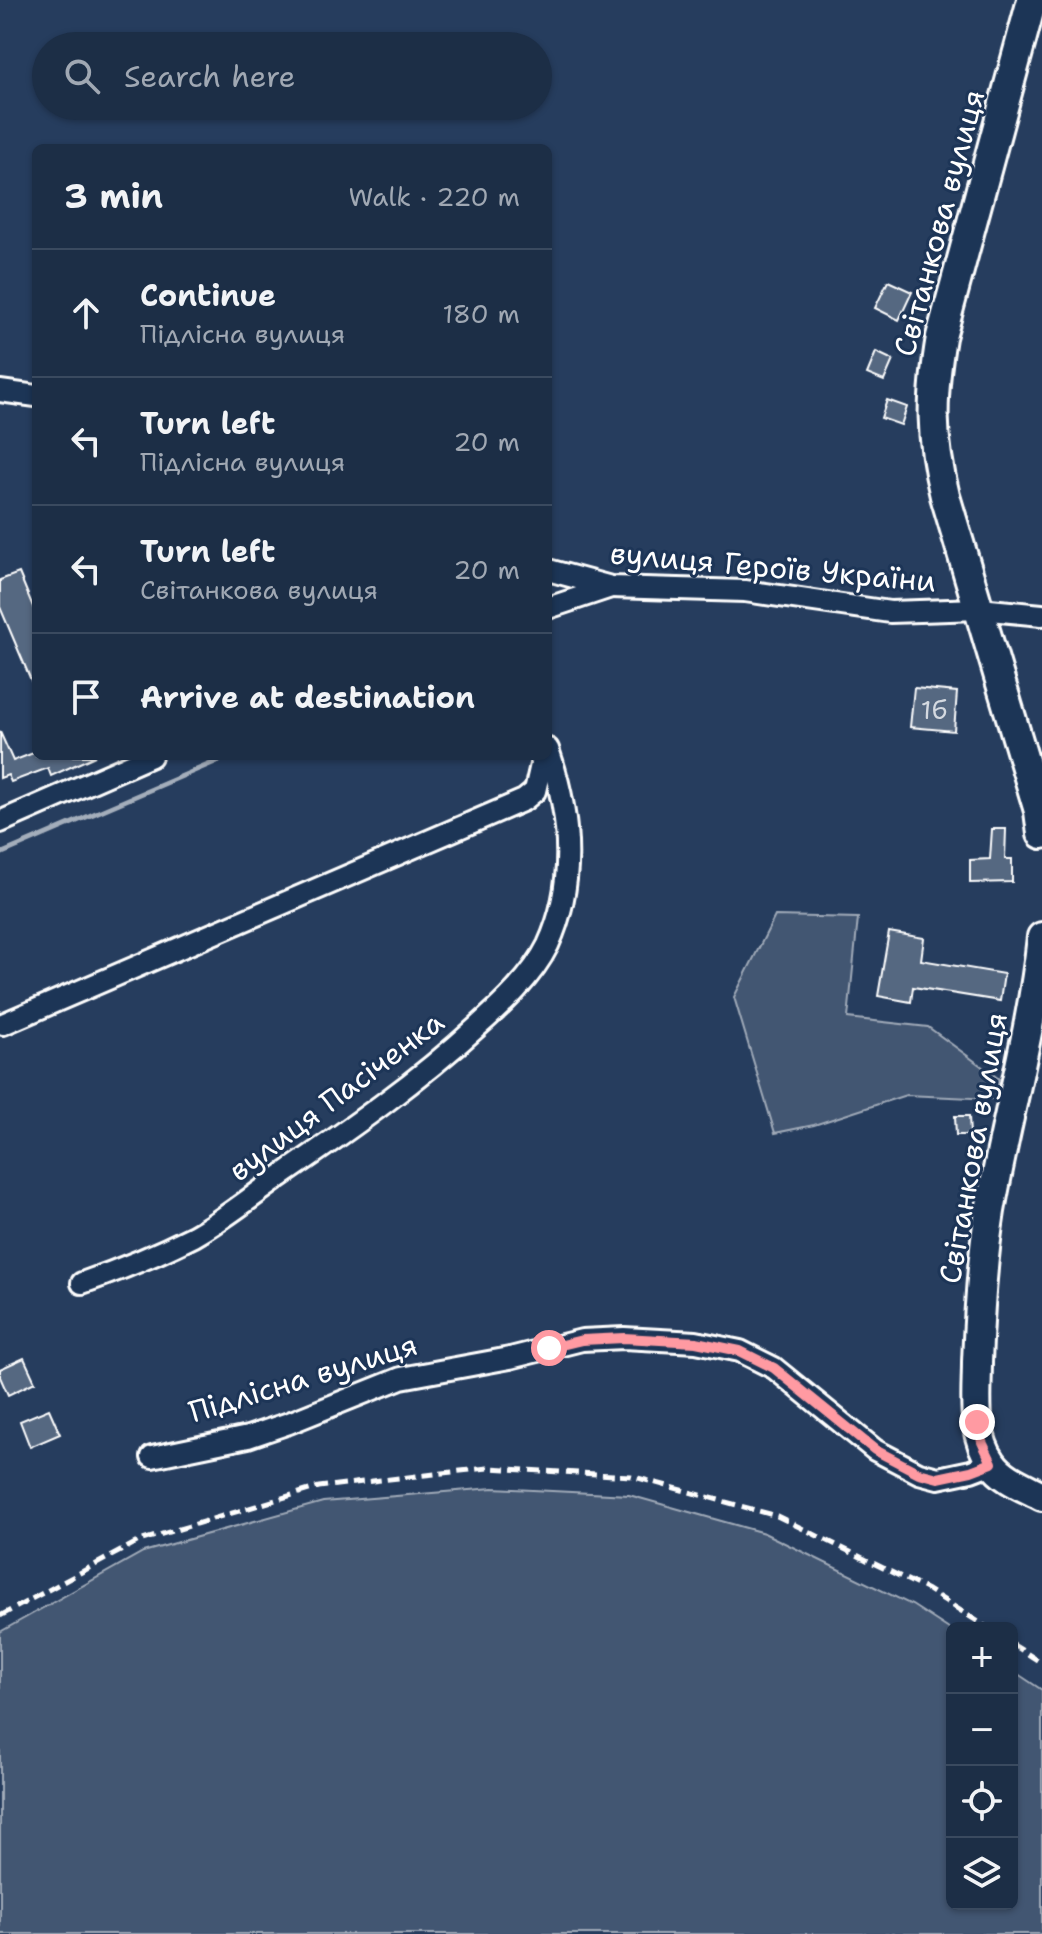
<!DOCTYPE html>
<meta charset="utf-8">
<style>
body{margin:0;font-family:"Shantell Sans",sans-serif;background:#25364d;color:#f1f3f6}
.controls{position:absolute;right:24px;bottom:24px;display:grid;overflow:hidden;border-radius:12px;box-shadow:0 2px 6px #0004}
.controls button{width:72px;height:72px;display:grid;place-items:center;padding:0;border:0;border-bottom:2px solid #3a4a5f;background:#1c2e46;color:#f1f3f6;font:40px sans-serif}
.stop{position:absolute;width:24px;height:24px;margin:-18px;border:6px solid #ff9aa2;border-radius:50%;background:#fff}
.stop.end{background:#ff9aa2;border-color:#fff;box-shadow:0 2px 8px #0008}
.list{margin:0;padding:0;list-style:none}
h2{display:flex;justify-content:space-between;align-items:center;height:104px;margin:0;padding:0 32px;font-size:34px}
h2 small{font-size:26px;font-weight:400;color:#a0a8b3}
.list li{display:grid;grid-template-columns:52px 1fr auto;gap:24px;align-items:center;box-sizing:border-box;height:128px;padding:0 32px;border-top:2px solid #3a4a5f}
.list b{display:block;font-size:30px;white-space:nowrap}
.list p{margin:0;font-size:26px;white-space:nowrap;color:#a0a8b3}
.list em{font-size:26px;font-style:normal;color:#a0a8b3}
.icon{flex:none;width:44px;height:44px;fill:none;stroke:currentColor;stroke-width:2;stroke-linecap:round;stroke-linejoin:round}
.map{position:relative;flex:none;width:1042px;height:1934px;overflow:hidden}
.search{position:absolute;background:#1c2e46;box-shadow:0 2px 6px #0004;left:32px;top:32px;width:520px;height:88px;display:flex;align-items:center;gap:20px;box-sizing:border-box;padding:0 28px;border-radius:44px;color:#a0a8b3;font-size:30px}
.panel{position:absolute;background:#1c2e46;box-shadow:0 2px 6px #0004;left:32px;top:144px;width:520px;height:616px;border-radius:12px}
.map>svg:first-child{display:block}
.green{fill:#425672;stroke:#a0aab8;stroke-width:2}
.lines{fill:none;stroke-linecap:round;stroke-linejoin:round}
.stream{stroke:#a4aebb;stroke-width:5}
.building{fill:#556781;stroke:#fff;stroke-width:2}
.minor-casing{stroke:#fff;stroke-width:26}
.secondary-casing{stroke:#fff;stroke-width:34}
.minor{stroke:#1d3557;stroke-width:20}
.secondary{stroke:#1d3557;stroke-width:28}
.rail{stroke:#fff;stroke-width:5;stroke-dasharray:12 6;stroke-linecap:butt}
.route{stroke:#ff9aa2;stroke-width:10}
.labels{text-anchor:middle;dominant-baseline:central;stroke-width:6;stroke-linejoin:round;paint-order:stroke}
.number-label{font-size:26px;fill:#d4d9e0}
.street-label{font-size:30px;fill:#fff;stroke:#1d3557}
</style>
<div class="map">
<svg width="1042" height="1934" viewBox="0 0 1042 1934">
<rect width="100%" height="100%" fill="#263d5e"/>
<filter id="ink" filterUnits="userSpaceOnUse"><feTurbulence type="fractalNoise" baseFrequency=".0125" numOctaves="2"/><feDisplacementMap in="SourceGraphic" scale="16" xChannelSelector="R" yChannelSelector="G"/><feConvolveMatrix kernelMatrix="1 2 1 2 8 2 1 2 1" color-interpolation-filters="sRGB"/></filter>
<g filter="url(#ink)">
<!-- green -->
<g class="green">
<polygon points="775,916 858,918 848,1018 928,1027 999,1079 994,1099 906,1095 814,1125 775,1133 734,997"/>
<polygon points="493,1488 629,1495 764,1533 912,1605 952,1631 952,1904 1012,1904 1012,1670 1042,1690 1042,1934 0,1934 0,1632 143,1552 323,1502"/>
</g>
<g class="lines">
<!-- stream -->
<polyline class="stream" points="0,854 229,756"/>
</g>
<!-- building -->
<g class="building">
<polygon points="888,281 912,292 899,320 875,308"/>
<polygon points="876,352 893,360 884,381 867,374"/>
<polygon points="887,400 907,407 901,425 881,418"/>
<polygon points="19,573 36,614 36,692 0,607 0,580"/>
<polygon points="914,688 957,692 954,731 910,727"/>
<polygon points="0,732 13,761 36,752 36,756 95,756 51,776 48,768 11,782 8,775 0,778"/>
<polygon points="992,829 1006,829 1005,859 1012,859 1012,882 970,883 970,860 990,859"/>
<polygon points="889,932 924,938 921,960 1004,974 1000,1001 913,987 911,1002 878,996"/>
<polygon points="955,1116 969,1116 970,1135 956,1135"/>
<polygon points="24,1358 35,1382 8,1395 0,1377 0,1369"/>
<polygon points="49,1409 60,1434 30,1447 20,1421"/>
</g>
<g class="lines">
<defs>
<g id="minor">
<polyline points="0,391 36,396"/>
<polyline points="548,570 611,587 745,591 890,612 979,609 1042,615"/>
<polyline points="548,608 611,587"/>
<polyline points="0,822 151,756"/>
<polyline points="3,1024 524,800 535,791 543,756"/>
<path d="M82 1283C120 1270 158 1254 194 1236 225 1219 255 1194 284 1174 351 1128 417 1082 477 1027 503 1004 532 977 548 945 577 882 570 813 548 749"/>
<polyline points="152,1457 248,1437 289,1423 401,1378 510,1358 582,1340 624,1338 696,1342 740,1351 774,1368 875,1450 919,1473 938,1478 971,1471 992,1463"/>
</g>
<g id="secondary">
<path d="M1032 0 941 337C931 398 930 436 945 496L1039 811 1042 834"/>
<path d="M1042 937C1032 1030 1006 1120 990 1211 982 1261 979 1312 977 1362 977 1395 971 1434 992 1463 1003 1479 1025 1487 1042 1496"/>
</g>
</defs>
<!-- minor casing -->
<use href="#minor" class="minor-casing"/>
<!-- secondary casing -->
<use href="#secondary" class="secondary-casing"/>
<!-- minor -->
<use href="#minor" class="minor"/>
<!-- secondary -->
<use href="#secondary" class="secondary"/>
<!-- rail -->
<g class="rail">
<polyline points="0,1616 139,1541 319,1487 488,1468 631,1476 777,1516 928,1590 988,1628"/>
<polyline points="1012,1644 1042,1663"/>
</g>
</g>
</g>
<g class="lines" filter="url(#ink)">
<!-- route -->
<polyline class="route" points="549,1348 582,1340 624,1338 696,1342 740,1351 774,1368 875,1450 919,1473 938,1478 971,1471 992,1463 982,1442 977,1422"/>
</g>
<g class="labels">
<!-- number labels -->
<g class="number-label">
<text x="934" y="709">1б</text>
</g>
<!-- street labels -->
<g class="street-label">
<text transform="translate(939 223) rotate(-75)">Світанкова вулиця</text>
<text transform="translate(773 567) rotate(5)">вулиця Героїв України</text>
<text transform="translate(336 1096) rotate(-37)">вулиця Пасіченка</text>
<text transform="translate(973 1148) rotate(-80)">Світанкова вулиця</text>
<text transform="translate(303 1378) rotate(-17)">Підлісна вулиця</text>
</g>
</g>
</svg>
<div class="controls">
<button>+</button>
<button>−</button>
<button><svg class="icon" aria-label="locate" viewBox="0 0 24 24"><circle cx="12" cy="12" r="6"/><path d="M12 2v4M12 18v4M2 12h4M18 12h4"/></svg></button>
<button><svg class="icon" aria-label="layers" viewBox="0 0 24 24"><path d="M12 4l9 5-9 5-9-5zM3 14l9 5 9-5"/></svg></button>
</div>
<div class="stop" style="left:549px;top:1348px"></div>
<div class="stop end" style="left:977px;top:1422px"></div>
<div class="search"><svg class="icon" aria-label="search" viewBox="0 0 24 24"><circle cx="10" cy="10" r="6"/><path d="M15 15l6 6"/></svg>Search here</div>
<section class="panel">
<h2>3 min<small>Walk · 220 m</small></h2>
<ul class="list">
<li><svg class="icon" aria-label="ahead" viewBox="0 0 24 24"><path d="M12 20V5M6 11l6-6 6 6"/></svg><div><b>Continue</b><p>Підлісна вулиця</p></div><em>180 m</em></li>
<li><svg class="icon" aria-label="left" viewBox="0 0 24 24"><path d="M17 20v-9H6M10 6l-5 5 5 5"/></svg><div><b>Turn left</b><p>Підлісна вулиця</p></div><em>20 m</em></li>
<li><svg class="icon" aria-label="left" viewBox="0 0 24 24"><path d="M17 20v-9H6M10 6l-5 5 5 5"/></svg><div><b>Turn left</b><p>Світанкова вулиця</p></div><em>20 m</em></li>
<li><svg class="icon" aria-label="arrive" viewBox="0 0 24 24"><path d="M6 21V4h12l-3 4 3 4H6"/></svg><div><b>Arrive at destination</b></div></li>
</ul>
</section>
</div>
